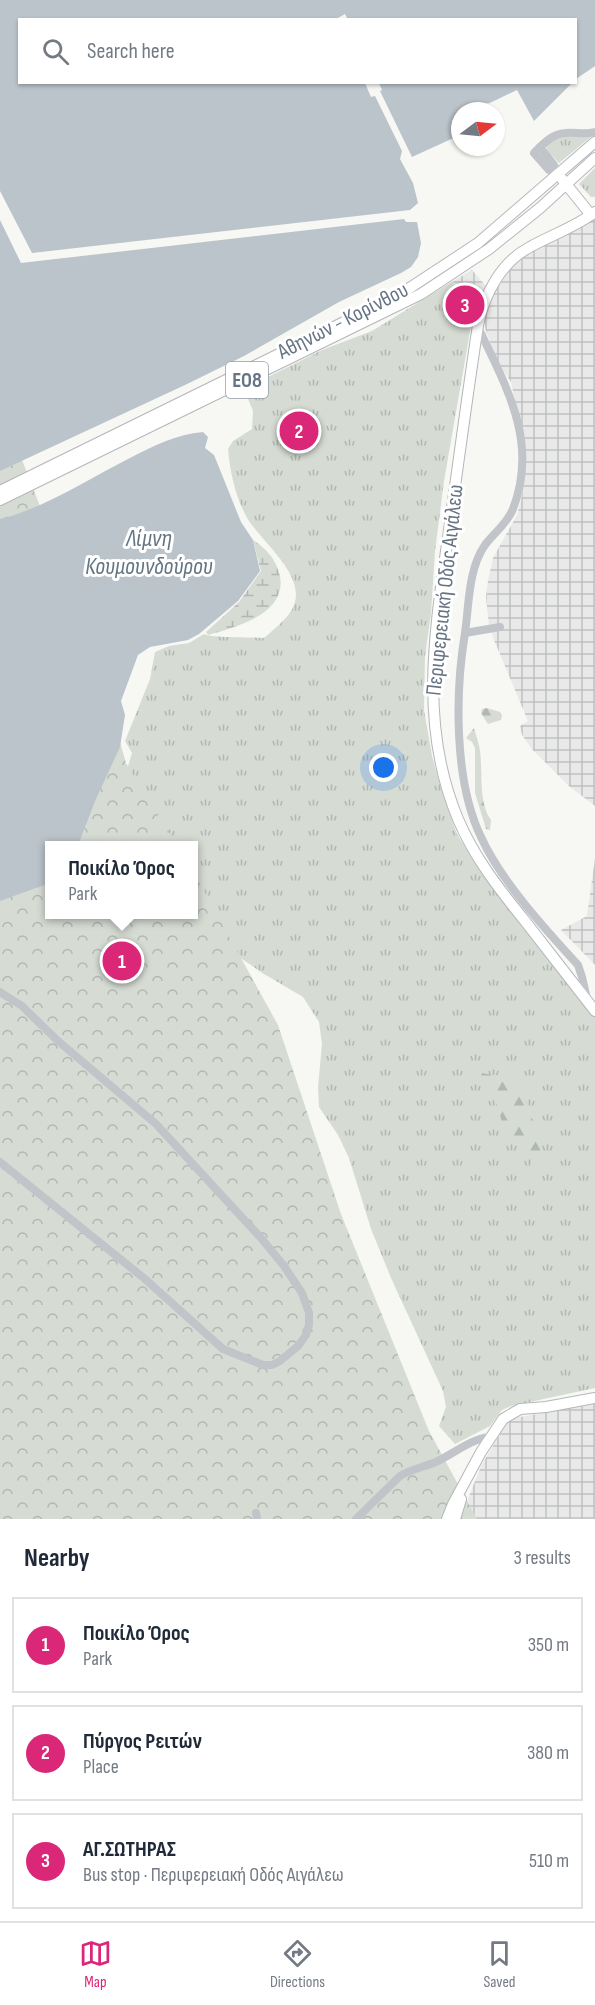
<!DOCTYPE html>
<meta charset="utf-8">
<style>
body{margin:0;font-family:"Sofia Sans Condensed",sans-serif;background:#f6f6f7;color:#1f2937}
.compass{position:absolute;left:451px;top:102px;width:54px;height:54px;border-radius:50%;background:#fff;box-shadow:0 2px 4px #0004;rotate:74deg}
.you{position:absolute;left:384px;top:768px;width:21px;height:21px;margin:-15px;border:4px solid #fff;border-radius:50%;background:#1a73e8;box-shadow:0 0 0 9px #1a73e833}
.badge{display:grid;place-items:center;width:39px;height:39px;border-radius:50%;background:#db2777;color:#fff;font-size:20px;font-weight:700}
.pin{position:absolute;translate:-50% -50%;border:3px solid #fff;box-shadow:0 2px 6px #0006}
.popup{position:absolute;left:45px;top:841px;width:153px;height:78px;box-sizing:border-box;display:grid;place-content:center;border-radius:0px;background:#fff;filter:drop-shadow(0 2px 4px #0005);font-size:20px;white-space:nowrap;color:#747a83}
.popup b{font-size:22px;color:#1f2937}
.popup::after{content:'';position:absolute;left:50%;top:100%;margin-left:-12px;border:12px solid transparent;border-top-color:#fff}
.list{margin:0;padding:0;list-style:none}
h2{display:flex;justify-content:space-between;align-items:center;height:78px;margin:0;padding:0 24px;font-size:26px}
h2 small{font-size:20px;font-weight:400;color:#747a83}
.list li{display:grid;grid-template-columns:39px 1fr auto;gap:18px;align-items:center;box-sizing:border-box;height:96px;margin:0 12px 12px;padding:0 12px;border:2px solid #e0e1e3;border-radius:0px}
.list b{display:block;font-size:22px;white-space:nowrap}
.list p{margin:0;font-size:20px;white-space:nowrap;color:#747a83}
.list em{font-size:20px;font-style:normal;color:#747a83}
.icon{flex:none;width:33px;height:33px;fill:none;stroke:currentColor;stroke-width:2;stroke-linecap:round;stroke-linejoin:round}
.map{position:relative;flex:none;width:595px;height:1519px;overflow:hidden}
.search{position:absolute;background:#fff;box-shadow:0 2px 4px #0004;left:18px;right:18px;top:18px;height:66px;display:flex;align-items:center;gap:15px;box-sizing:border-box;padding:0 21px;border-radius:0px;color:#747a83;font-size:22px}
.sheet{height:402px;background:#fff}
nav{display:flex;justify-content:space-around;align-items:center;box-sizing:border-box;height:84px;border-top:2px solid #e0e1e3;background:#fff;font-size:16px;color:#747a83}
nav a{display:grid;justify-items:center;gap:3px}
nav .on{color:#db2777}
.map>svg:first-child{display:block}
.industrial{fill:url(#industrial-grid)}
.grass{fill:url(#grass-tufts)}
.forest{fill:url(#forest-firs)}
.wetland{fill:url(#wetland-marsh)}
.park{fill:url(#park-crowns)}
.water{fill:#bbc4ca}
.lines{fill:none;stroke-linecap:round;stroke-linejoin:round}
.highway-casing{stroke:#b4b7bb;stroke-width:12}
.minor{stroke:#c1c4c8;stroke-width:8}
.highway{stroke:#fff;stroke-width:10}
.labels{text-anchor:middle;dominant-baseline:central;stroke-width:6;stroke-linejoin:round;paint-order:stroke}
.shield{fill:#fff;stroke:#959ea9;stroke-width:1.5}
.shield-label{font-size:21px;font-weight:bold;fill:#677484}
.street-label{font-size:22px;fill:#677484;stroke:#fff}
.water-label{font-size:24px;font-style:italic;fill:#637580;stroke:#fff}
</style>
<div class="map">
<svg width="595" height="1519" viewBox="0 0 595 1519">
<defs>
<pattern id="industrial-grid" width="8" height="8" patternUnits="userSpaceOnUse" patternTransform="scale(1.5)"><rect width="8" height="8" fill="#e8e9e8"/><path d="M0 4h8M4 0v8" fill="none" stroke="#c0c1c2"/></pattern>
<pattern id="grass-tufts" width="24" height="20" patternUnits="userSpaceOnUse" patternTransform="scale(1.5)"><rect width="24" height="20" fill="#d6dcd4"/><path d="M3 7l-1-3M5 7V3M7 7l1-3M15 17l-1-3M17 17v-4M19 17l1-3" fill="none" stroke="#b1b7b2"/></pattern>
<pattern id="forest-firs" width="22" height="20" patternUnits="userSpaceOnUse" patternTransform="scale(1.5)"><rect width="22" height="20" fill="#d6dcd4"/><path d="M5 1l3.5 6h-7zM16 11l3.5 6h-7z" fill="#b1b7b2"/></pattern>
<pattern id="wetland-marsh" width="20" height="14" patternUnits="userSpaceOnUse" patternTransform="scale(1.5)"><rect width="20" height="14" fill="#d6dcd4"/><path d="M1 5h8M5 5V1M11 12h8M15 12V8" fill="none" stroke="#b1b7b2"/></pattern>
<pattern id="park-crowns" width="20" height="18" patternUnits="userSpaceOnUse" patternTransform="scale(1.5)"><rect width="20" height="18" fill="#d6dcd4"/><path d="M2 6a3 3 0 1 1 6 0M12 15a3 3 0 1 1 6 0" fill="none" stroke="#b1b7b2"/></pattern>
</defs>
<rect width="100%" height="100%" fill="#f7f7f4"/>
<!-- industrial -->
<g class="industrial">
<polygon points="595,218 595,806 569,786 532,749 522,735 520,726 528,721 494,640 489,625 486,597 488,581 493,558 517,515 521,500 524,482 525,448 511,382 496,360 485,328 484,315 487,304 509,271 525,256"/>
<polygon points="472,270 486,286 477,307 460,295 455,297 453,281"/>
<polygon points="595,858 595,965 561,930 587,916"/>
<polygon points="595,1400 595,1519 460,1519 481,1466 509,1419 564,1409"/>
</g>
<!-- grass -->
<g class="grass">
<polygon points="562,136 591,137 559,163 548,151 546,146 554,139"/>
<polygon points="595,168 595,197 591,197 579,184"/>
<path d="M453 281 456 296 460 295 477 307 472 320 444 481 435 551 431 613 425 656 424 710 432 756 442 792 457 834 483 875 595 1017V1388L511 1406 502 1410 490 1426 455 1444 439 1426 446 1407 443 1391 391 1278 371 1229 349 1158 338 1135 319 1107 318 1087 322 1044 319 1022 303 997 264 974 194 926V846H118L125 776 132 753 125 741 150 679 155 652 169 646 189 643 204 634C209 638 253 637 264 638 273 630 285 621 291 611 312 578 260 542 246 516 235 495 230 472 228 449L233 441 252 429 253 411 244 389 322 350 372 331Z"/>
</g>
<!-- forest -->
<g class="forest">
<polygon points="487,708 500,712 502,715 501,720 488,724 481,713 482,709"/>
<path d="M474 728C476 736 479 743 480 751 483 772 478 802 491 820L490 830 486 829 475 793V748L472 742 466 738Z"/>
<path d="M479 1072C491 1077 507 1073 516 1079 523 1085 524 1096 527 1105 533 1122 545 1145 538 1163L531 1167C533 1155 526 1150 519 1141 502 1141 502 1118 498 1107 496 1102 492 1099 489 1095 485 1088 482 1080 479 1072Z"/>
</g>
<!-- wetland -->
<path class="wetland" d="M253 540C267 549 276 559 280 576 287 614 236 627 208 635L206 632 239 602 261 571Z"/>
<!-- park -->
<polygon class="park" points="0,403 88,630 126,763 177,845 50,846 50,914 194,914 194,873 278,1025 341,1214 429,1431 477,1519 0,1519"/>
<!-- water -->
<g class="water">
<polygon points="0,0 595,0 595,66 576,79 576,20 348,20 345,14 334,20 20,20 20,82 365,83 371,97 375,96 402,151 400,159 413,183 418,203 410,210 32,253 0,191"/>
<polygon points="379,83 572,83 534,121 517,90 473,111 460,111 460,135 412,157 380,91 382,90"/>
<polygon points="404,219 406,222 417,222 421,243 418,257 411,267 401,273 339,302 244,356 185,385 0,471 0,220 21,263"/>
<path d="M203 432 208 437 205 448 214 455 241 522 253 540 260 571 238 601 199 634 188 640 150 647 138 655 121 701 125 715 120 747 96 799 78 845 50 846V883L0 901V519C43 509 90 478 130 458 153 446 177 434 203 432Z"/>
</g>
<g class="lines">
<defs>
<g id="highway">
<polyline points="562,179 591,215"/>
<path d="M595 212C576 227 551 235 530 247 501 262 484 295 478 325 468 391 459 457 450 523 436 624 417 721 458 819 474 857 499 889 525 921 548 951 572 981 595 1011"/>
<polyline points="0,491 399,295 478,243 595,142"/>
<polyline points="0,500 421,294 489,249 540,208 595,158"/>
<polyline points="447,1519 453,1504 481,1452 503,1419 520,1409 546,1407 595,1398"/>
<polyline points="455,1519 461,1499"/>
</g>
</defs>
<!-- highway casing -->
<use href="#highway" class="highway-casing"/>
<!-- minor -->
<g class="minor">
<polyline points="540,147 554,165 558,174"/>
<path d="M558 174 549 170 534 153C543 144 553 133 566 133 576 132 585 135 595 132"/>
<path d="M500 627 465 633C455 693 454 781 481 837 501 881 545 929 578 965L582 977 587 999"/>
<path d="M465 633C469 606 468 569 485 545 494 533 507 524 513 509 539 441 506 387 478 327"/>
<polyline points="0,992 22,1006 58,1041 156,1124 261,1238 284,1266 302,1293 309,1313 309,1325 306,1335 298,1346 280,1361 272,1365 263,1365 223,1349 145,1279 0,1162"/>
<polyline points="256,1513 257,1519"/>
<path d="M356 1519 400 1476C411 1469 424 1467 436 1462 453 1454 471 1439 489 1437"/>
</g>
<!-- highway -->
<use href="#highway" class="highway"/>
</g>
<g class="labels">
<!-- shield labels -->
<rect class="shield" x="226" y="362" width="42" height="36" rx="4.5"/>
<g class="shield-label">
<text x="247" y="380">ΕΟ8</text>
</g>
<!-- street labels -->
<g class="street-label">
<text transform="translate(343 321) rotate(-27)">Αθηνών - Κορίνθου</text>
<text transform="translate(445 590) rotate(-84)">Περιφερειακή Οδός Αιγάλεω</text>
</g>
<!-- water labels -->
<g class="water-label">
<text x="149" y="538">Λίμνη<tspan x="149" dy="28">Κουμουνδούρου</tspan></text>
</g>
</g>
</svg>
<svg class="compass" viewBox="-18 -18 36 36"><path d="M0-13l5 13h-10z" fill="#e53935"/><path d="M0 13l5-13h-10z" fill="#747a83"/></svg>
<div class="you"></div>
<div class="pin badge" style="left:122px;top:961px">1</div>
<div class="popup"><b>Ποικίλο Όρος</b>Park</div>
<div class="pin badge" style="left:299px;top:431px">2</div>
<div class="pin badge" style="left:465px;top:305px">3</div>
<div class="search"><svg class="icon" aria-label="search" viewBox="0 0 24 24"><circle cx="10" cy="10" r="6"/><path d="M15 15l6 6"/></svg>Search here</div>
</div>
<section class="sheet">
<h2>Nearby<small>3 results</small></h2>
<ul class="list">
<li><span class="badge">1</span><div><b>Ποικίλο Όρος</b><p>Park</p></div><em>350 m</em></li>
<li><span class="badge">2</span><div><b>Πύργος Ρειτών</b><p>Place</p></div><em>380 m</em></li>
<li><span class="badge">3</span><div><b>ΑΓ.ΣΩΤΗΡΑΣ</b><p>Bus stop · Περιφερειακή Οδός Αιγάλεω</p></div><em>510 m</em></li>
</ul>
</section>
<nav>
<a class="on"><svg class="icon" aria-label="map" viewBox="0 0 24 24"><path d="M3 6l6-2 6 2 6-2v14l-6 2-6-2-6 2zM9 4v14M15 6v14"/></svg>Map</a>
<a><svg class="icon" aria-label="directions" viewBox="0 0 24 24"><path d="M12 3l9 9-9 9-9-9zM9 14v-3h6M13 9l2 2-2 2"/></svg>Directions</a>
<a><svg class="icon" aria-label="saved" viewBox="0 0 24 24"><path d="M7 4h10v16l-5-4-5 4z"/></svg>Saved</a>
</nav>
